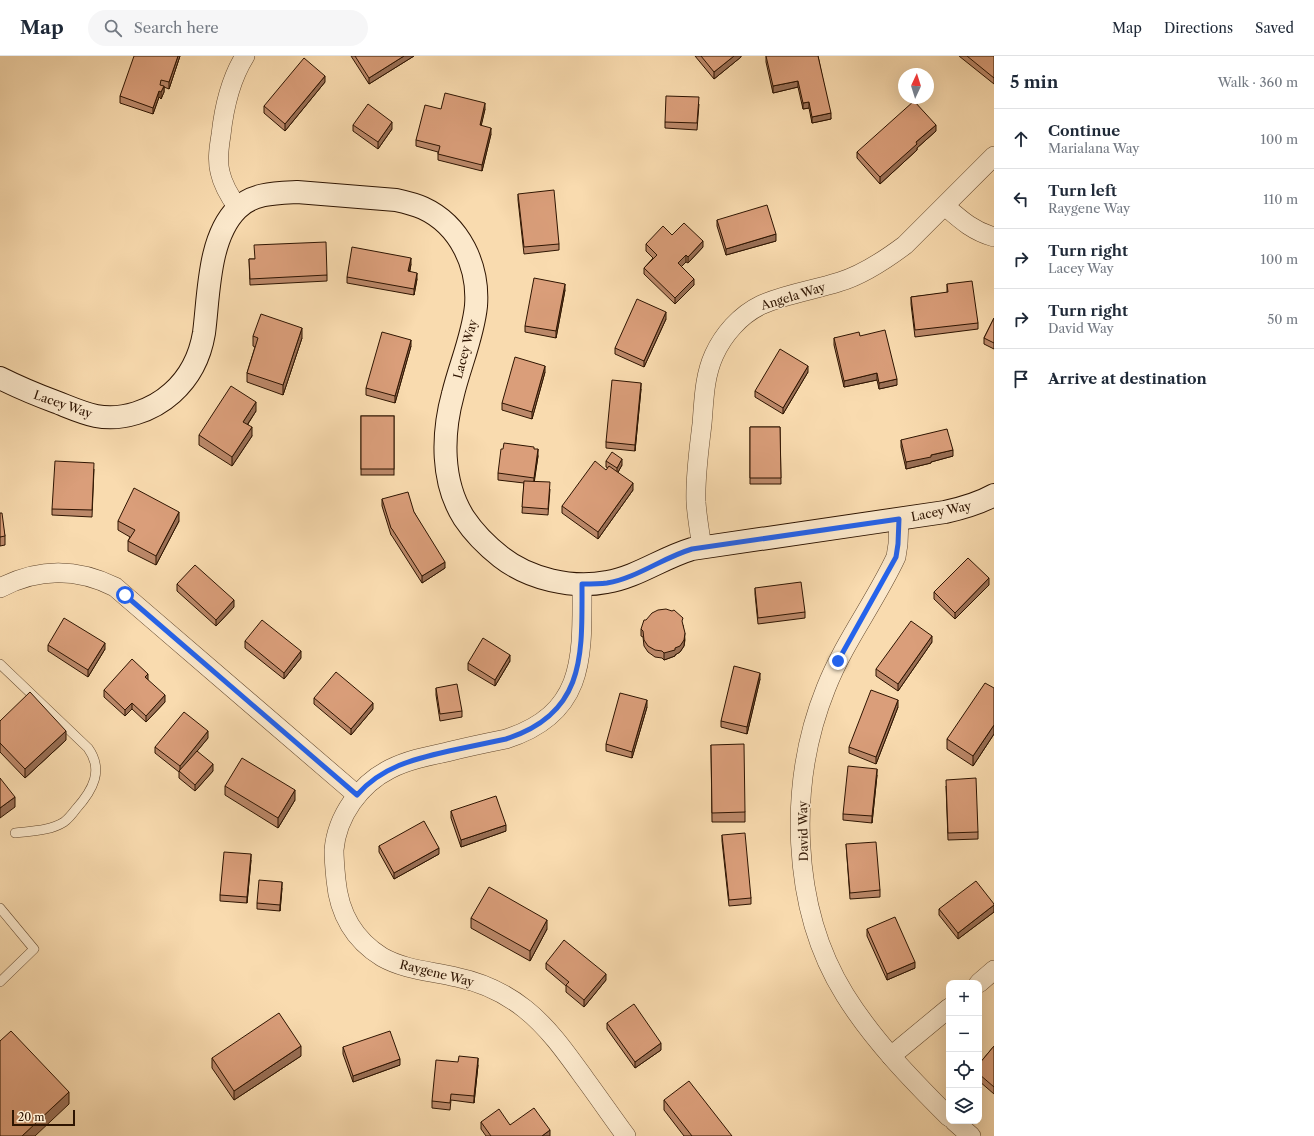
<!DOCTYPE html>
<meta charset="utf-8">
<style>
body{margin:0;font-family:"Libre Caslon Text",serif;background:#f6f6f7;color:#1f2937}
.controls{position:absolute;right:12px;bottom:12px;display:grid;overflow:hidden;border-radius:8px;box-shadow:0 4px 16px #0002}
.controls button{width:36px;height:36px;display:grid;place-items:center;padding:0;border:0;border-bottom:1px solid #e0e1e3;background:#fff;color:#1f2937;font:20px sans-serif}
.compass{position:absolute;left:898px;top:12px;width:36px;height:36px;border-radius:50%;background:#fff;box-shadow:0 4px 16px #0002;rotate:4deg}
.scale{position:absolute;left:12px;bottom:10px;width:63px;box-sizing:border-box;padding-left:4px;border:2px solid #2e1401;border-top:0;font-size:11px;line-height:14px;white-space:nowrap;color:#2e1401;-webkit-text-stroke:3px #fbe8cb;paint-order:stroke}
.stop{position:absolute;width:12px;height:12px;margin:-9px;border:3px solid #2563eb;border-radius:50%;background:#fff}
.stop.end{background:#2563eb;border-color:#fff;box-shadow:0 1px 4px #0008}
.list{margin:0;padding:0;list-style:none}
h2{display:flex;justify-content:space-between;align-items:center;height:52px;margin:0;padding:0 16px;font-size:17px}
h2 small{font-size:13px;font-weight:400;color:#747a83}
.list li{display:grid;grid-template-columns:26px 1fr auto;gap:12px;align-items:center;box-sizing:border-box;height:60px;padding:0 16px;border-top:1px solid #e0e1e3}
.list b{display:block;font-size:15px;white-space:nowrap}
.list p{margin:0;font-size:13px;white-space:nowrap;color:#747a83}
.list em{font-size:13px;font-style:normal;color:#747a83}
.icon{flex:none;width:22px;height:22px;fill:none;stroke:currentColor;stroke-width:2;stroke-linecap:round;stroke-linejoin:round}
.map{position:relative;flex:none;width:994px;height:1080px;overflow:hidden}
header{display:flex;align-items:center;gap:24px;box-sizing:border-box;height:56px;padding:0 20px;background:#fff;border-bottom:1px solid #e0e1e3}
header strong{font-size:19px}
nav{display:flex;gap:22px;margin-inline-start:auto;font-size:14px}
.search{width:280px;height:36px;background:#f6f6f7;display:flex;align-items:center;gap:10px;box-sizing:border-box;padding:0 14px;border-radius:22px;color:#747a83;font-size:15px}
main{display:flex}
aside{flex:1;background:#fff}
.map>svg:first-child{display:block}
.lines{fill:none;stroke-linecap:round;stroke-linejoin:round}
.lane-casing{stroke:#61462c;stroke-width:10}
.street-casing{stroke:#61462c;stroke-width:20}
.secondary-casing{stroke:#2e1401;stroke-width:24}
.lane{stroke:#fbe8cb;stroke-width:9}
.street{stroke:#fbe8cb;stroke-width:19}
.secondary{stroke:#fbe8cb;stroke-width:22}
.wall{fill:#bb8869;stroke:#2e1401}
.shaded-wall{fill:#996f55;stroke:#2e1401}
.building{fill:#da9e7a;stroke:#2e1401}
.route{stroke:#2563eb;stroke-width:5}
.labels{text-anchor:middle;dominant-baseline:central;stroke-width:3;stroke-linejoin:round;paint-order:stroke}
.street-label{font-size:12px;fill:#2e1401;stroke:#fbe8cb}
</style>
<header>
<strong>Map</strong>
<div class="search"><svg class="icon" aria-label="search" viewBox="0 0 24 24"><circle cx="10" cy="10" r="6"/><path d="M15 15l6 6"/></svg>Search here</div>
<nav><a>Map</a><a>Directions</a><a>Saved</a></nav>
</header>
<main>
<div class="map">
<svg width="994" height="1080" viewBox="0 0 994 1080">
<rect width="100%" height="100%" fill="#f9dbaf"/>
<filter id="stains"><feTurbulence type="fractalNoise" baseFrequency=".005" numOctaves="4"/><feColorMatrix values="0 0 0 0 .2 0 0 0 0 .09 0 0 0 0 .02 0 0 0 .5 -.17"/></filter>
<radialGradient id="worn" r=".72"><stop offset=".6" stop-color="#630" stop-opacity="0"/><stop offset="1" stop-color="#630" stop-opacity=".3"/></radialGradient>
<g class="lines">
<defs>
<g id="lane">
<path d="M0 608 88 692C104 714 93 734 76 753 73 757 68 763 64 766 50 775 31 775 15 777"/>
<polyline points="0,852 34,893 0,926"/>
</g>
<g id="street">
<path d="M945 150C961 164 973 175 994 181"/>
<path d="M238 152C230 141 223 130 220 116 217 104 219 91 221 79 224 51 230 24 245 0"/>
<path d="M899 463 898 488 896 501C875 546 844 586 826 632 788 726 790 851 845 939 873 984 911 1023 949 1061"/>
<path d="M702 492C700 477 697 462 696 446 695 420 699 394 702 368 704 345 704 321 714 299 723 279 740 259 761 249 785 238 814 234 839 226 863 219 885 204 905 189L994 100"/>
<path d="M582 528C582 599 587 657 506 683 486 687 467 691 447 696 428 700 408 704 390 713 360 728 337 760 334 794 334 804 335 814 336 824 339 857 353 883 382 901 405 914 431 915 456 921 480 926 505 937 525 953 549 972 567 998 585 1023 599 1042 612 1061 626 1080"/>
<path d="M0 532C38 512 77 512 115 531L357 739"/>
<polyline points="979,927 994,914"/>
<polyline points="891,1000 949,952"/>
<polyline points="954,1065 971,1080"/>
</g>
<path id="secondary" d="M0 322C18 331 37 339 56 346 69 351 82 357 96 360 122 365 152 355 172 337 190 321 200 301 204 277 209 239 208 182 237 153 252 137 277 137 297 136L396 144C405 146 414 148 423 152 460 169 479 210 476 250 473 280 460 309 453 338 442 378 441 426 464 462 474 477 487 490 501 501 529 523 572 533 607 526 637 521 662 502 692 493L945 456C963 452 978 448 994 439"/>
</defs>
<!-- lane casing -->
<use href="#lane" class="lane-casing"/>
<!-- street casing -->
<use href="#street" class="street-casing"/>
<!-- secondary casing -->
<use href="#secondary" class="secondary-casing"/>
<!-- lane -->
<use href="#lane" class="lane"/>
<!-- street -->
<use href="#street" class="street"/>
<!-- secondary -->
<use href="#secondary" class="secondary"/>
</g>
<!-- wall -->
<g class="wall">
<polygon points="180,0 169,33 164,31 164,36 161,43 159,41 153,58 120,47 120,40"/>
<polygon points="351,0 414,0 369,28"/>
<polygon points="695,0 741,0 741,1 714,23"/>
<polygon points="766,0 818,0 831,63 812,67 809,52 803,53 798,31 773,37 766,6"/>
<polygon points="959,0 994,0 994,28"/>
<polygon points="325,26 285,75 264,57 264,50"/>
<polygon points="699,48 697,74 665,72 665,66"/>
<polygon points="441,53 485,53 481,69 491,78 482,115 438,104 438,96 416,90 416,84"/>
<polygon points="353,69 392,73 378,93 353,75"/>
<polygon points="936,75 917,92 917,94 880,128 857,102 857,96"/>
<polygon points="518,138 559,188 559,194 524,198 518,144"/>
<polygon points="717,164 776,185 726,199 717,170"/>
<polygon points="672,179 703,191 688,207 686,206 681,211 694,229 675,248 644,218 644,212 653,202 646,195 646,188"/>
<polygon points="249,203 254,203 327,219 327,225 250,229"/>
<polygon points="411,208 410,215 417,223 414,239 347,227 347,221"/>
<polygon points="947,228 978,267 978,273 915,281 911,248 911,241 947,237"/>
<polygon points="565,234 556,282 525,276 525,270"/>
<polygon points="994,262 994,293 984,288 984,282"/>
<polygon points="666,263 644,311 615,298 615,292"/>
<polygon points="253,280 302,282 283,339 247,326 247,317 255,291 253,290"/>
<polygon points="860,280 897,329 879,333 877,324 844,331 834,289 834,282"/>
<polygon points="411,290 395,347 366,339 366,332"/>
<polygon points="545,316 532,363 502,354 502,347"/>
<polygon points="808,316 783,358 755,341 755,335"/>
<polygon points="641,333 635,395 606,392 606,386"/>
<polygon points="256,355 248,368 252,380 232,410 199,389 199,379"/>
<rect x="361" y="360" width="33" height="59"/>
<polygon points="750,371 780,371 781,428 750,428"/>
<polygon points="901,384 953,400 931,406 931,407 906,413 901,391"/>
<polygon points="534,393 538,400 534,425 550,433 548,459 522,457 524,427 498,424 498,417"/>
<polygon points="606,405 622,409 618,416 633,434 598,483 562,457 562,450 606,414 608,412 606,411"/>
<polygon points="94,413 92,461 52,459 52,453"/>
<polygon points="382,443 414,456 445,512 422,527 392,480 391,479 382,450"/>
<polygon points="0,457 5,480 5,489 0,490"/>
<polygon points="118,465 179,465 156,509 128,495 128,485 130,481 118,474"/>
<polygon points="177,528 234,551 216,570 177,535"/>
<polygon points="989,529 955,563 934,543 934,536"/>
<polygon points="755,532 805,556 805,562 758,568 755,538"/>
<polygon points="683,569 685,584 684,590 680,596 675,599 675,600 664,604 662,602 655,601 648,596 644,590 643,581 641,580 641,573"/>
<polygon points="245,585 301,602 284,623 245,592"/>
<polygon points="932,586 898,635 876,620 876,613"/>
<polygon points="48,589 105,593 88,621 48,595"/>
<polygon points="510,605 495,630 468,614 468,607"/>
<polygon points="760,623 747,678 721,671 721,665"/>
<polygon points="148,624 165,646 146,666 132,653 125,660 104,641 104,634"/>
<polygon points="436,632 462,655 462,661 440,665 436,639"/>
<polygon points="994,632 994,678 973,710 947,693 947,683"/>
<polygon points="314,642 373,653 351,679 314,648"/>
<polygon points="647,651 632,702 606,695 606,688"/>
<polygon points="898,651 876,708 849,697 849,691"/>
<polygon points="0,665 66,684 25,722 0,696"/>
<polygon points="208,682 197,695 213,715 195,735 179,722 179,716 155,697 155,691"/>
<polygon points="711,689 745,756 745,766 712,766"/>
<polygon points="877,719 872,767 843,764 843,758"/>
<polygon points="225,730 295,744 278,772 225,739"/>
<polygon points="946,730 978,776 978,783 948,784"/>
<polygon points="451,755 506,775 461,791 451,762"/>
<polygon points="722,779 751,842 751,848 729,850 722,785"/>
<polygon points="846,788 880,834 880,841 850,843"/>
<polygon points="379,790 439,798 394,823 379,796"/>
<polygon points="251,804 247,847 220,845 220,839"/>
<polygon points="282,832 280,855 257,853 257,847"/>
<polygon points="994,848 994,856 958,883 939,859 939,853"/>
<polygon points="471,862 547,873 530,905 471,872"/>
<polygon points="867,873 915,912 887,924 867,880"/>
<polygon points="546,907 606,924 584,951 566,936 566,930 546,913"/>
<polygon points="607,967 661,994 635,1012 607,973"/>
<polygon points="994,990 994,1038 979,1025 979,1008"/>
<polygon points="343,991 400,1009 353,1026 343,998"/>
<polygon points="301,1000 234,1044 212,1012 212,1002"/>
<polygon points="478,1009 474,1047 451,1044 450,1054 432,1052 432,1045"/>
<polygon points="664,1044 732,1080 684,1080 664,1054"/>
<polygon points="481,1066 510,1069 550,1080 486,1080 481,1073"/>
</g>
<!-- shaded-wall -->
<g class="shaded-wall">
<polygon points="178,0 180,0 169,33 169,26"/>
<polygon points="404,0 414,0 369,28 369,22"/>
<polygon points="734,0 741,0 741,1 714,23 714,16"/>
<polygon points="325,20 325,26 285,75 285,68"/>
<polygon points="798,25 798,31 773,37 773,30"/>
<polygon points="164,30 164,36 161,43 161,36"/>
<polygon points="159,35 159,41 153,58 153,52"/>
<polygon points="809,46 809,52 803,53 803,47"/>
<polygon points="485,47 485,53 480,75 480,69"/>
<polygon points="831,57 831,63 812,67 812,61"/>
<polygon points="392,66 392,73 378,93 378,86"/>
<polygon points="936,69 936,75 917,92 917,94 880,128 880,121 916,86"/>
<polygon points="491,72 491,78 482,115 482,109"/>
<polygon points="776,178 776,185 726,199 726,193"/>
<polygon points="703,185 703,191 688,207 688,201"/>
<polygon points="686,199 686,206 678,214 678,207"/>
<polygon points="411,202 411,208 408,221 408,215"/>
<polygon points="417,217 417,223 414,239 414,233"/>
<polygon points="694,223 694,229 675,248 675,242"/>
<polygon points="565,228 565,234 556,282 556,275"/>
<polygon points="666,256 666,263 644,311 644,305"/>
<polygon points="302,272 302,282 283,339 283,329"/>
<polygon points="411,284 411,290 395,347 395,340"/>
<polygon points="545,310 545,316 532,363 532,356"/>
<polygon points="808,310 808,316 783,358 783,352"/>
<polygon points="877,317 877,324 844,331 844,325"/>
<polygon points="897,323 897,329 879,333 879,327"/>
<polygon points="641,327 641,333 635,395 635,389"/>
<polygon points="256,346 256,355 243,375 243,366"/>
<polygon points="252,371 252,380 232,410 232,401"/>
<polygon points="538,393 538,400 534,428 534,422"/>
<polygon points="953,394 953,400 931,406 931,407 906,413 906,406 931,399"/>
<polygon points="622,403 622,409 617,418 617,412"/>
<polygon points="633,427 633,434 598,483 598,476"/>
<polygon points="179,456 179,465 156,509 156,500"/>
<polygon points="445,506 445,512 422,527 422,520"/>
<polygon points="989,522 989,529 955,563 955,557"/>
<polygon points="234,544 234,551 216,570 216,564"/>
<polygon points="685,577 684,590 680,596 675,599 675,600 664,604 664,597"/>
<polygon points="932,580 932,586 898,635 898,628"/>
<polygon points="105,587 105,593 88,621 88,614"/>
<polygon points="301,595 301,602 284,623 284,617"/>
<polygon points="510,599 510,605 495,630 495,624"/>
<polygon points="760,617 760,623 747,678 747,671"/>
<polygon points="148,618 148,624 145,621"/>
<polygon points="165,639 165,646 146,666 146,660"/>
<polygon points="647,644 647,651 632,702 632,696"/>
<polygon points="898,644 898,651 876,708 876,701"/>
<polygon points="132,647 132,653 125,660 125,654"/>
<polygon points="373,647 373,653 351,679 351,673"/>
<polygon points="994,669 994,678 973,710 973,700"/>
<polygon points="66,675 66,684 25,722 25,713"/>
<polygon points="208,675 208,682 180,716 180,710"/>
<polygon points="213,708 213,715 195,735 195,729"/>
<polygon points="877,713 877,719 872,767 872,760"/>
<polygon points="295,734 295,744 278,772 278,762"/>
<polygon points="15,741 15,751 0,762 0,752"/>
<polygon points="506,769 506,775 461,791 461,784"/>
<polygon points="439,792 439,798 394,823 394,817"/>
<polygon points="251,798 251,804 247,847 247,841"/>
<polygon points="282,826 282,832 280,855 280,849"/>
<polygon points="994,849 994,856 958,883 958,877"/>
<polygon points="547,864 547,873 530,905 530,895"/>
<polygon points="915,906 915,912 887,924 887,918"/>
<polygon points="606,918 606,924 584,951 584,944"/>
<polygon points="661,987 661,994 635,1012 635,1006"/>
<polygon points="301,990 301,1000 234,1044 234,1035"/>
<polygon points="478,1002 478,1009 474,1047 474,1040"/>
<polygon points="400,1003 400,1009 353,1026 353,1020"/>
<polygon points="69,1036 69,1048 35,1080 22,1080"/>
<polygon points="550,1074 550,1080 542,1080"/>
</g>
<!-- building -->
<g class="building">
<polygon points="134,0 178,0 169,26 161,24 160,29 164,30 161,36 159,35 153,52 120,40"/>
<polygon points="355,0 404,0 369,22"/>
<polygon points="701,0 734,0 714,16"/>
<polygon points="766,0 818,0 831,57 812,61 809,46 803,47 798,25 773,30"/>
<polygon points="967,0 994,0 994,22"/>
<polygon points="304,2 325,20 285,68 264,50"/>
<polygon points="445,37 485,47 480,69 491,72 482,109 438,98 440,90 416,84 425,49 441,53"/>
<polygon points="666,40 699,41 697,67 665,66"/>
<polygon points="914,45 936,69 916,86 917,88 880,121 857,96"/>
<polygon points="368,48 392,66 378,86 353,69"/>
<polygon points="554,134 559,188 524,191 518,138"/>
<polygon points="767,149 776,178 726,193 717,164"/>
<polygon points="684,167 703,185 688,201 686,199 678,207 694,223 675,242 644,212 657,199 646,188 663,170 672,179"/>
<polygon points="326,186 327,219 250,223 249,203 255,203 254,189"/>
<polygon points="352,191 411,202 408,215 417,217 414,233 347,221"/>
<polygon points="534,222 565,228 556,275 525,270"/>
<polygon points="972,225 978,267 915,274 911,241 948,236 947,228"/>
<polygon points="637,243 666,256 644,305 615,292"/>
<polygon points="261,258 302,272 283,329 247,317 258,282 253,280"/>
<polygon points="994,262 994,287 984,282"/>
<polygon points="885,274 897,323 879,327 877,317 844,325 834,282 859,276 860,280"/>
<polygon points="382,276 411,284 395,340 366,332"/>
<polygon points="780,293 808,310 783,352 755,335"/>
<polygon points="515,301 545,310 532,356 502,347"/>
<polygon points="612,324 641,327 635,389 606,386"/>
<polygon points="231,330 256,346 243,366 252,371 232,401 199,379"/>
<rect x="361" y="360" width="33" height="53"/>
<polygon points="750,371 780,371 781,422 750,422"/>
<polygon points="947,373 953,394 931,399 931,401 906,406 901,384"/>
<polygon points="504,387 534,391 534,393 538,393 534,422 498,417 501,393 503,393"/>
<polygon points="612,396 622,403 617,412 606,405"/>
<polygon points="55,405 94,407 92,454 52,453"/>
<polygon points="595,405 606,414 609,410 633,427 598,476 562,450"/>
<polygon points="524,425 550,426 548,453 522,451"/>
<polygon points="134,432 179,456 156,500 128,485 135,474 118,465"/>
<polygon points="408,436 414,456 445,506 422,520 392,473 391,472 382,443"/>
<polygon points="0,457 2,457 5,480 0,481"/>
<polygon points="968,502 989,522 955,557 934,536"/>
<polygon points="195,509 234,544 216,564 177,528"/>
<polygon points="801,526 805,556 758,562 755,532"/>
<polygon points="666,553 672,555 674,554 683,562 682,565 685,577 684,584 680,590 675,592 675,594 664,597 662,595 655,594 648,590 644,584 643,575 641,573 644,564 646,564 652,557 658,554"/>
<polygon points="64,562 105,587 88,614 48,589"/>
<polygon points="262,564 301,595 284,617 245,585"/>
<polygon points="911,565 932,580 898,628 876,613"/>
<polygon points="483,582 510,599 495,624 468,607"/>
<polygon points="132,603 148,618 145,621 165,639 146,660 132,647 125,654 104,634"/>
<polygon points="734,610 760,617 747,671 721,665"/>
<polygon points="336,616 373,647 351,673 314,642"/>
<polygon points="985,627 994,632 994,669 973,700 947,683"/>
<polygon points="457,628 462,655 440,658 436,632"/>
<polygon points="871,634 898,644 876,701 849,691"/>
<polygon points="30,636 66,675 25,713 0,687 0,665"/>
<polygon points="620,637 647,644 632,696 606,688"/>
<polygon points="184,656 208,675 180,710 155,691"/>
<polygon points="744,688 745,756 712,757 711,689"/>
<polygon points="197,695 213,708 195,729 179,715"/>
<polygon points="242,702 295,734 278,762 225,730"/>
<polygon points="848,710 877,713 872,760 843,758"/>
<polygon points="0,722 15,741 0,752"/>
<polygon points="976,722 978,776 948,777 946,724"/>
<polygon points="496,740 506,769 461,784 451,755"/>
<polygon points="424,765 439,792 394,817 379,790"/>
<polygon points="745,777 751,842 729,844 722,779"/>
<polygon points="876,786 880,834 850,837 846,788"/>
<polygon points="224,796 251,798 247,841 220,839"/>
<polygon points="259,824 282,826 280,849 257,847"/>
<polygon points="976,825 994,848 994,849 958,877 939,853"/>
<polygon points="489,831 547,864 530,895 471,862"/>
<polygon points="895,861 915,906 887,918 867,873"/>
<polygon points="564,884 606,918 584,944 566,929 569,926 546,907"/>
<polygon points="634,948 661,987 635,1006 607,967"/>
<polygon points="279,957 301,990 234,1035 212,1002"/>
<polygon points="11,975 69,1036 22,1080 0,1080 0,985"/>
<polygon points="390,975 400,1003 353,1020 343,991"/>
<polygon points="994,990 994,1031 979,1018 979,1008"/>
<polygon points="459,1000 478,1002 474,1040 451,1038 450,1047 432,1045 436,1004 458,1006"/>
<polygon points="689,1025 732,1080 692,1080 664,1044"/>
<polygon points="534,1052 550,1074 542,1080 491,1080 481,1066 499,1053 510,1069"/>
</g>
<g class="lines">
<!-- route -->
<path class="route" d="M125 539 357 739C381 711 414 703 449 695 468 691 487 687 506 683 586 657 582 599 582 528 590 528 599 528 607 527 637 522 662 502 692 493L899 463 898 488 896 501 838 605"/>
</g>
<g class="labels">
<!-- street labels -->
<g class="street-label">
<text transform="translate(793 240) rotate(-17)">Angela Way</text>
<text transform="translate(465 293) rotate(-75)">Lacey Way</text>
<text transform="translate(63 348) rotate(19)">Lacey Way</text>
<text transform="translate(941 455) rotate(-11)">Lacey Way</text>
<text transform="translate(803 775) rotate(-91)">David Way</text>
<text transform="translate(437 917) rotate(14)">Raygene Way</text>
</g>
</g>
<rect width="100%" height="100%" filter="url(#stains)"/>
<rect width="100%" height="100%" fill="url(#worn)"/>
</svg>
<div class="controls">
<button>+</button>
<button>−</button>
<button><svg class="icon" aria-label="locate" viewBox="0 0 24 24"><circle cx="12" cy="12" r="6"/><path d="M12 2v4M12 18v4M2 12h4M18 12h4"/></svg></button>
<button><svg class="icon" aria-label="layers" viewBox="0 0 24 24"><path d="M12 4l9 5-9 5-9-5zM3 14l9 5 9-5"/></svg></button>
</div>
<svg class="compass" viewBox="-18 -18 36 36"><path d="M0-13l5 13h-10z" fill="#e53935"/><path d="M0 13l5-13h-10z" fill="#747a83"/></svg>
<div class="scale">20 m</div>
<div class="stop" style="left:125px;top:539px"></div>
<div class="stop end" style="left:838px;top:605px"></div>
</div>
<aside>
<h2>5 min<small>Walk · 360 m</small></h2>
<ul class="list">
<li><svg class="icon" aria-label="ahead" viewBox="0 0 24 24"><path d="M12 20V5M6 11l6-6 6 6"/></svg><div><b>Continue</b><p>Marialana Way</p></div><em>100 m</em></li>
<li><svg class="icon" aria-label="left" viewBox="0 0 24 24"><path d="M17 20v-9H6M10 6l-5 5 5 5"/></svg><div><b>Turn left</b><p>Raygene Way</p></div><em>110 m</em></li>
<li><svg class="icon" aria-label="right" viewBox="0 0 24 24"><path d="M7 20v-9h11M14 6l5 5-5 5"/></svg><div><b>Turn right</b><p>Lacey Way</p></div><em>100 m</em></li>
<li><svg class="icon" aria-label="right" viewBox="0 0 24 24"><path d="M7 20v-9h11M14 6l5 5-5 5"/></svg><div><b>Turn right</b><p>David Way</p></div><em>50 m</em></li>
<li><svg class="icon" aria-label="arrive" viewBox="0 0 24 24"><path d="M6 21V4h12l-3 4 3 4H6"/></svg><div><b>Arrive at destination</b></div></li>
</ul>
</aside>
</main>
